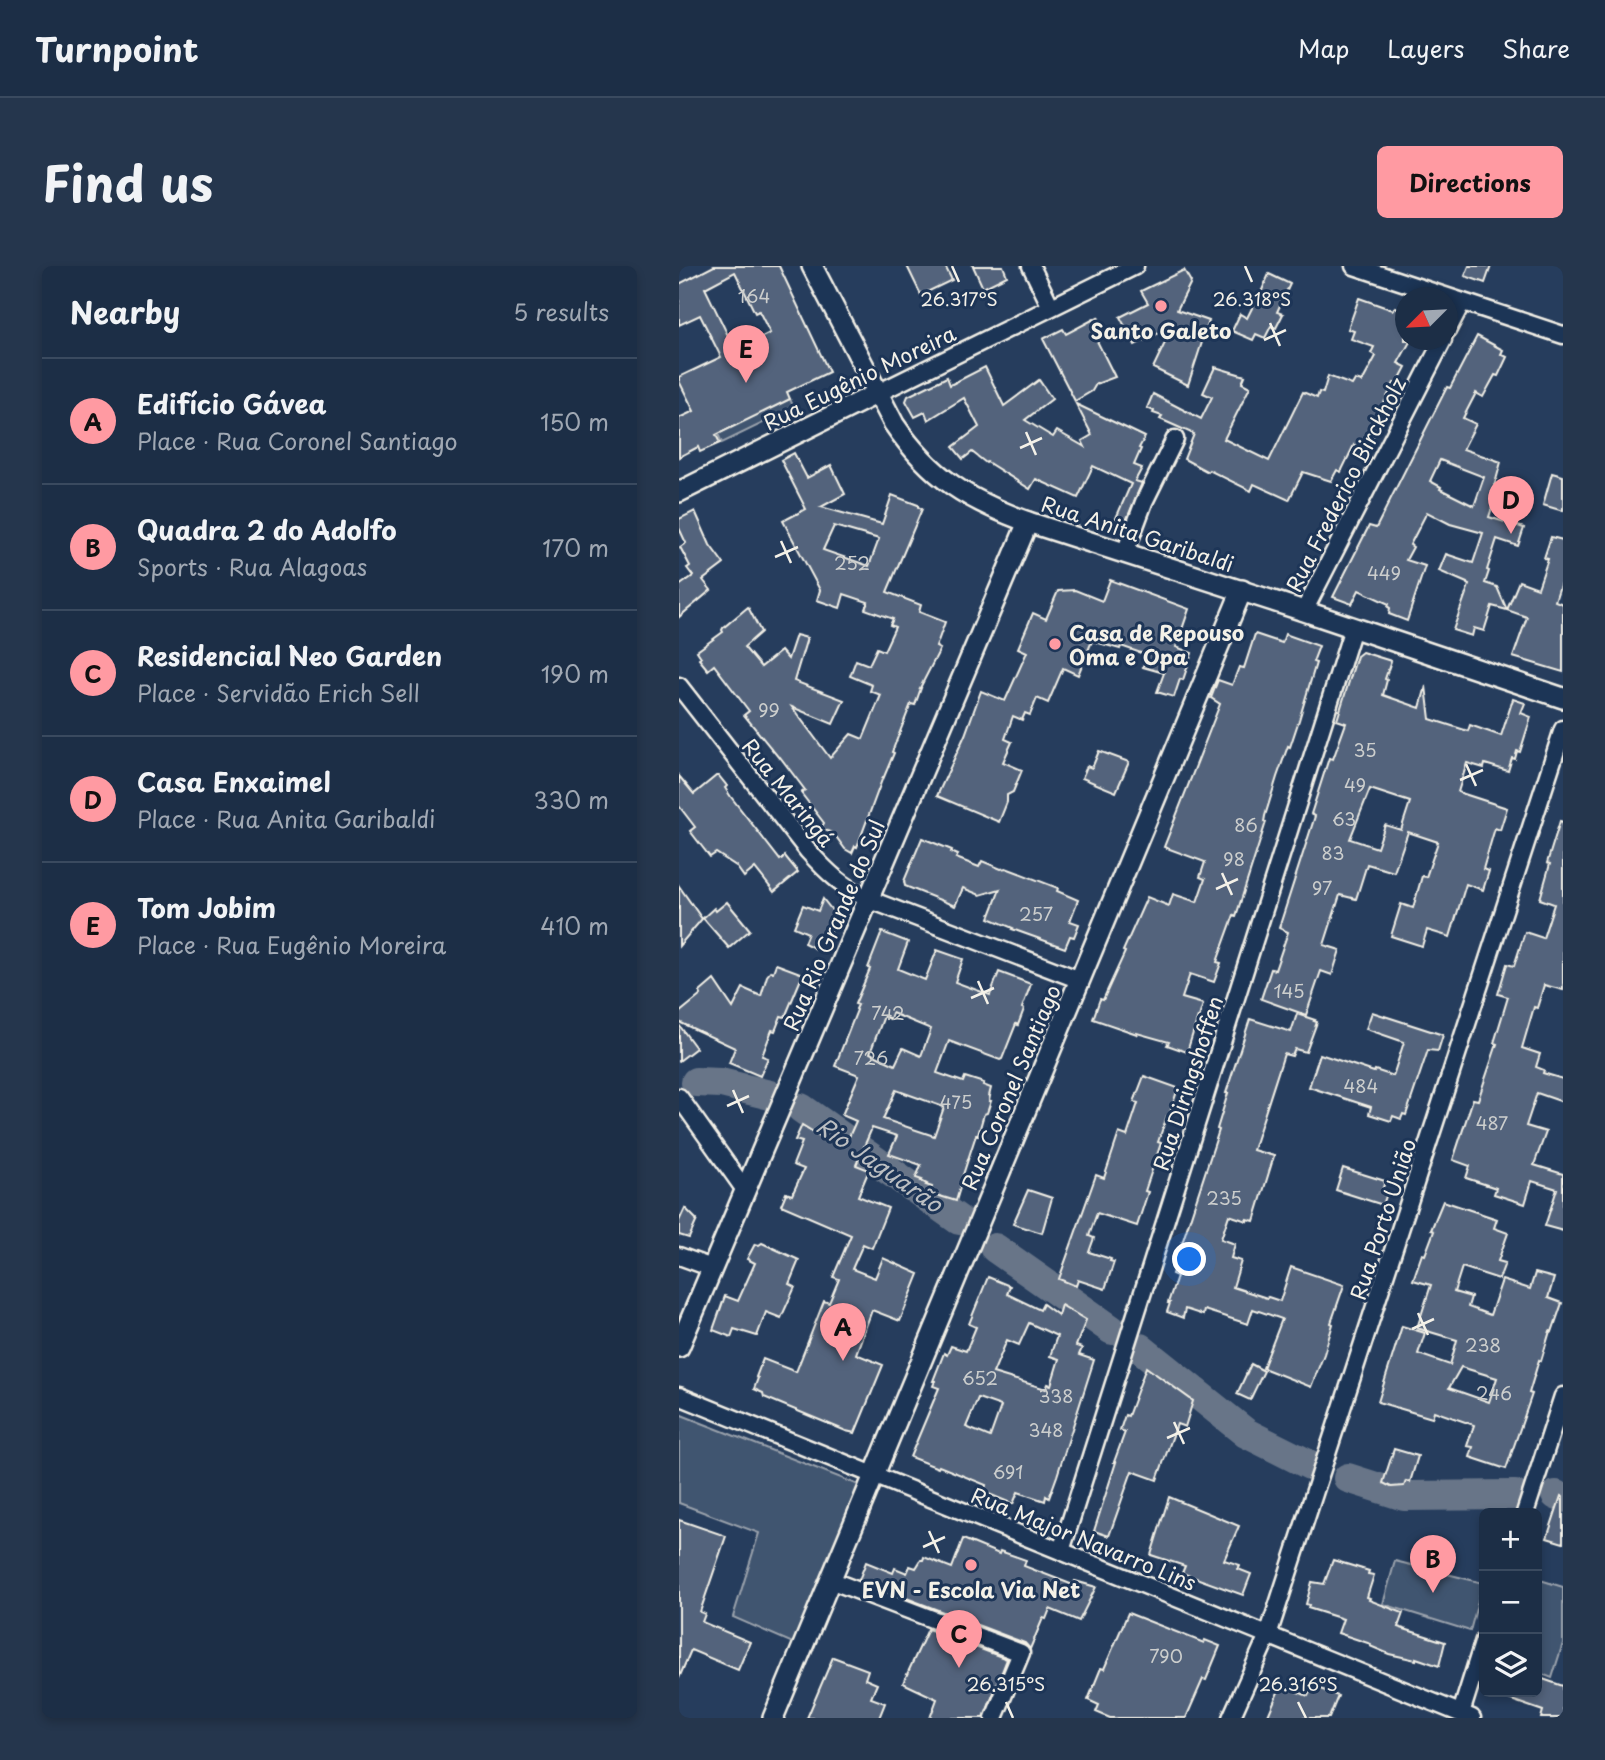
<!DOCTYPE html>
<meta charset="utf-8">
<style>
body{margin:0;font-family:"Playpen Sans",sans-serif;background:#25364d;color:#f1f3f6}
.controls{position:absolute;right:21px;bottom:21px;display:grid;overflow:hidden;border-radius:10px;box-shadow:0 4px 10px #0003}
.controls button{width:63px;height:63px;display:grid;place-items:center;padding:0;border:0;border-bottom:2px solid #3a4a5f;background:#1c2e46;color:#f1f3f6;font:35px sans-serif}
.compass{position:absolute;left:716px;top:21px;width:63px;height:63px;border-radius:50%;background:#1c2e46;box-shadow:0 4px 10px #0003;rotate:246deg}
.you{position:absolute;left:511px;top:994px;width:24px;height:24px;margin:-18px;border:5px solid #fff;border-radius:50%;background:#1a73e8;box-shadow:0 0 0 10px #1a73e833}
.badge{display:grid;place-items:center;width:46px;height:46px;border-radius:50%;background:#ff9aa2;color:#111;font-size:23px;font-weight:700}
.pin{position:absolute;translate:-50% -58px;filter:drop-shadow(0 2px 4px #0008)}
.pin::after{content:'';position:absolute;top:37px;width:24px;height:21px;background:inherit;clip-path:polygon(0 0,100% 0,50% 100%)}
.list{margin:0;padding:0;list-style:none}
h2{display:flex;justify-content:space-between;align-items:center;height:91px;margin:0;padding:0 28px;font-size:30px}
h2 small{font-size:23px;font-weight:400;color:#a0a8b3}
.list li{display:grid;grid-template-columns:46px 1fr auto;gap:21px;align-items:center;box-sizing:border-box;height:126px;padding:0 28px;border-top:2px solid #3a4a5f}
.list b{display:block;font-size:26px;white-space:nowrap}
.list p{margin:0;font-size:23px;white-space:nowrap;color:#a0a8b3}
.list em{font-size:23px;font-style:normal;color:#a0a8b3}
.icon{flex:none;width:38px;height:38px;fill:none;stroke:currentColor;stroke-width:2;stroke-linecap:round;stroke-linejoin:round}
.map{position:relative;flex:none;width:884px;height:1452px;overflow:hidden;border-radius:10px}
header{display:flex;align-items:center;gap:42px;box-sizing:border-box;height:98px;padding:0 35px;background:#1c2e46;border-bottom:2px solid #3a4a5f}
header strong{font-size:33px}
nav{display:flex;gap:38px;margin-inline-start:auto;font-size:24px}
.intro{display:flex;align-items:center;justify-content:space-between;box-sizing:border-box;height:168px;padding:0 42px}
h1{margin:0;font-size:49px}
.button{padding:18px 32px;border-radius:10px;background:#ff9aa2;color:#111;font-size:24px;font-weight:700}
main{display:flex;gap:42px;padding:0 42px}
aside{flex:1;background:#1c2e46;border-radius:10px;box-shadow:0 4px 10px #0003}
.map>svg:first-child{display:block}
.green{fill:#40546f;stroke:#9aa2ac;stroke-width:2}
.lines{fill:none;stroke-linecap:round;stroke-linejoin:round}
.river{stroke:#677588;stroke-width:30}
.building{fill:#52647b;stroke:#f4f1e8;stroke-width:2;fill-rule:evenodd}
.minor-casing{stroke:#f4f1e8;stroke-width:21}
.major-casing{stroke:#f4f1e8;stroke-width:24}
.minor{stroke:#1d3557;stroke-width:16}
.major{stroke:#1d3557;stroke-width:19}
.ticks{fill:none;stroke:#f4f1e8;stroke-width:2.5}
.poi-dot{fill:#ff9aa2;stroke:#1d3557;stroke-width:2.5}
.labels{text-anchor:middle;dominant-baseline:central;stroke-width:6;stroke-linejoin:round;paint-order:stroke}
.number-label{font-size:18px;fill:#cccecd}
.poi-label{font-size:21px;font-weight:bold;fill:#f4f1e8;stroke:#1d3557}
.street-label{font-size:21px;fill:#f4f1e8;stroke:#1d3557}
.water-label{font-size:23px;font-style:italic;fill:#bcbfc2;stroke:#1d3557}
.ticks-label{font-size:18px;text-anchor:middle;fill:#f4f1e8;stroke:#1d3557;stroke-width:6;stroke-linejoin:round;paint-order:stroke}
</style>
<header>
<strong>Turnpoint</strong>
<nav><a>Map</a><a>Layers</a><a>Share</a></nav>
</header>
<div class="intro"><h1>Find us</h1><a class="button">Directions</a></div>
<main>
<aside>
<h2>Nearby<small>5 results</small></h2>
<ul class="list">
<li><span class="badge">A</span><div><b>Edifício Gávea</b><p>Place · Rua Coronel Santiago</p></div><em>150 m</em></li>
<li><span class="badge">B</span><div><b>Quadra 2 do Adolfo</b><p>Sports · Rua Alagoas</p></div><em>170 m</em></li>
<li><span class="badge">C</span><div><b>Residencial Neo Garden</b><p>Place · Servidão Erich Sell</p></div><em>190 m</em></li>
<li><span class="badge">D</span><div><b>Casa Enxaimel</b><p>Place · Rua Anita Garibaldi</p></div><em>330 m</em></li>
<li><span class="badge">E</span><div><b>Tom Jobim</b><p>Place · Rua Eugênio Moreira</p></div><em>410 m</em></li>
</ul>
</aside>
<div class="map">
<svg width="884" height="1452" viewBox="0 0 884 1452">
<rect width="100%" height="100%" fill="#263d5d"/>
<filter id="ink" filterUnits="userSpaceOnUse"><feTurbulence type="fractalNoise" baseFrequency=".0143" numOctaves="2"/><feDisplacementMap in="SourceGraphic" scale="14" xChannelSelector="R" yChannelSelector="G"/><feConvolveMatrix kernelMatrix="1 2 1 2 8 2 1 2 1" color-interpolation-filters="sRGB"/></filter>
<g filter="url(#ink)">
<!-- green -->
<g class="green">
<polygon points="111,133 115,142 43,177 39,168"/>
<polygon points="0,1148 180,1219 116,1378 54,1351 80,1267 0,1237"/>
<polygon points="716,1295 804,1317 791,1365 704,1338"/>
<polygon points="858,1313 884,1321 884,1377 873,1412 858,1406"/>
</g>
<g class="lines">
<!-- river -->
<g class="river">
<polyline points="17,816 42,817 91,829"/>
<polyline points="122,842 280,954"/>
<polyline points="316,982 433,1064"/>
<polyline points="461,1082 567,1167 631,1199"/>
<polyline points="669,1212 725,1230 836,1229"/>
<polyline points="877,1229 884,1232"/>
</g>
</g>
<!-- building -->
<g class="building">
<path d="M35 0H100L150 106 108 126 111 133 37 169 41 177 21 186 19 181 0 191V152L15 145 0 115V111L42 91 21 49 0 59V18ZM56 6 76 47 80 45 91 67 56 84 26 22Z"/>
<polygon points="228,0 266,0 273,14 242,29"/>
<polygon points="294,0 324,0 328,10 304,22"/>
<polygon points="790,0 812,0 806,17 786,10"/>
<polygon points="505,4 512,16 498,44 530,55 509,119 474,102 494,60 456,79 441,51 469,37 462,25"/>
<polygon points="590,8 611,18 598,46 604,48 597,62 592,60 586,72 577,68 574,74 553,65 561,48 568,52 575,38 577,38"/>
<polygon points="680,32 714,44 716,41 726,47 726,74 732,74 719,97 727,101 718,118 715,117 696,155 701,158 686,185 675,179 662,206 658,204 652,215 624,206 610,234 575,218 572,225 530,204 529,206 505,193 515,168 481,153 483,150 474,147 475,145 468,142 474,128 522,153 533,131 524,127 536,101 566,110 563,117 571,121 545,173 590,195 624,126 638,132 640,126 644,127 649,110 673,119 676,114 683,116 697,90 692,87 695,81 672,73 675,65 669,63"/>
<polygon points="419,51 427,68 417,73 436,111 417,118 413,125 396,135 364,73 384,63 387,68"/>
<path d="M798 70 824 84 822 88 828 91 819 110 816 109 804 131 797 127 784 152 797 158 784 183 822 196 814 225 818 226 810 251 845 262 839 280 818 273 808 304 810 305 806 317 818 321 828 344 813 340 805 365 795 362 793 370 774 364 790 319 788 318V317L760 305 767 288 794 297 804 267 771 258 748 246 731 279 734 281 727 294 746 300 728 355 710 348 711 342 709 341 710 338 680 324 673 338 654 331 690 260 697 262 768 121 771 122ZM761 194 805 211 795 240 761 223 762 221 751 215Z"/>
<polygon points="306,101 325,140 360,114 373,133 346,154 374,171 378,165 406,181 403,175 413,169 397,138 466,171 460,182 462,183 455,199 463,202 456,215 463,217 447,255 437,252 452,218 414,200 399,232 357,213 351,223 308,196 307,197 293,186 284,193 274,181 300,161 285,132 249,154 246,146 236,151 227,135 229,130 268,111 271,119"/>
<path d="M115 187 128 212 152 199 166 228 142 241 203 258 213 229 239 239V241L243 243 208 326 242 339 240 346 266 356 257 381 261 383 241 422H242L236 439 232 438 213 486 215 487 205 511H204L178 581 176 580 173 587 166 583 155 568 142 562 145 557 122 527 126 524 101 491 100 492 65 449 70 445 35 399 29 404 20 393 22 391 18 385 44 366 43 364 44 362 69 341 82 366 65 381 82 401 102 385 109 393 117 369 128 372 115 415 165 434 154 458 113 441 151 492 172 468 184 473 202 429 191 425 193 419 171 410 177 394 190 399 198 382 205 385 216 361 211 359 214 353 186 343 189 336 165 328 161 342 138 334 141 324 104 255 127 243 102 194ZM155 260 200 273 190 300 144 284Z"/>
<polygon points="873,207 884,210 884,245 864,239"/>
<polygon points="16,245 31,279 45,298 24,314 32,324 0,351 0,320 14,310 8,302 11,300 1,281 7,277 0,262 0,253"/>
<polygon points="872,271 884,274 884,310 876,335 884,338 884,406 834,391 848,351 828,344 840,315 859,322 869,293 865,292"/>
<polygon points="431,314 510,343 497,381 513,387 504,414 501,413 495,431 478,426 485,407 464,401 468,389 442,380 441,383 413,375 399,409 384,402 369,437 358,432 351,449 346,447 343,454 334,450 326,473 333,476 324,496 343,504 334,526 328,529 328,536 320,556 258,530 286,469 302,425 326,435 348,386 339,382 354,347 367,353 379,325 396,324 423,335"/>
<polygon points="576,368 603,377 606,368 640,380 634,396 637,397 620,454 611,481 609,480 598,511 586,550 585,556 587,556 557,650 555,649 538,696 542,697 535,716 511,708 503,732 524,738 520,751 519,751 508,786 488,779 490,776 458,767 458,768 414,753 421,733 424,734 446,686 444,685 468,631 490,640 494,628 518,636 526,613 521,611 526,596 485,581 541,438 532,432 539,414 553,419 560,401 565,402"/>
<path d="M683 386 712 395 706 413 708 414 704 429 741 442 747 420 751 453 789 465 791 459 822 470 834 433 846 437 842 447 852 451 841 486 838 485 836 493 833 492 829 505 806 498 805 502 788 497 779 526 828 542 821 564 816 562 804 603 810 605 804 624 787 618 771 671 748 664 743 680 712 670 722 638 734 642 743 610 747 611 759 576 729 566 715 606 688 598 677 633 661 629 645 679 661 684 653 709 642 705 627 749 582 733 592 703 596 704 609 666 600 662 636 550 632 548 650 492 654 493 667 457 658 454 678 390ZM691 523 731 536 722 564 706 559 698 582 671 573Z"/>
<polygon points="420,485 450,496 437,526 403,512 408,500 413,502"/>
<polygon points="0,510 15,528 37,510 40,510 48,520 46,522 52,531 101,594 106,590 119,606 95,626 76,602 65,611 57,600 37,587 31,591 11,565 16,561 0,540"/>
<polygon points="881,555 884,556 884,724 865,719 858,742 855,741 843,782 861,788 857,801 865,804 864,807 884,813 884,836 858,827 847,860 867,866 855,899 884,908 884,965 866,960 878,923 853,915 846,938 815,928 817,922 787,912 791,900 774,894 794,833 799,834 818,778 815,777 829,731 819,728 828,698 835,700 846,666 864,672 875,638 861,633 871,598 868,597"/>
<polygon points="243,572 273,584 272,586 279,589 277,592 300,601 303,595 322,603 327,602 379,622 378,625 399,634 391,655 400,658 395,671 391,670 386,682 333,663 334,662 310,652 321,623 301,629 284,622 276,640 226,620 225,615"/>
<polygon points="0,620 23,653 0,680"/>
<polygon points="144,633 155,647 156,657 143,686 125,677 129,667 115,661 124,639 139,645"/>
<polygon points="48,636 71,664 50,682 24,652 35,642 37,645"/>
<path d="M203 666 229 676 219 703 246 714 258 684 284 693 276 716 311 729 320 706 352 718 343 742 345 743 339 759 337 758 323 793 321 794 270 775 258 807 284 816 286 811 305 817 304 819 312 822 310 830H311L310 835H312L308 847 305 848 299 869H297L282 915H283L277 935 251 927 253 921 247 919 248 918 242 915 243 914 237 912 242 899 210 888 218 870 193 862 177 899 190 904 179 930 209 942 193 982 184 978 173 1003 196 1012 204 992 240 1008 221 1055 193 1044 177 1088 204 1099 176 1167 167 1165 85 1131 84 1127 75 1123 79 1112 77 1111 84 1093 117 1106 145 1035 150 1037 160 1013 154 1011 172 969 102 939 107 927 113 929 125 903 114 899 123 876 116 874 123 859 141 870 166 880 177 855 163 849 180 809 156 800 178 744 177 743 179 739 176 738 191 703 189 702ZM213 747 252 763 242 790 224 782 216 799 191 787 205 750 211 753ZM217 824 265 841 255 870 204 853Z"/>
<polygon points="97,698 124,708 106,751 102,750 96,765 93,764 83,790 89,792 81,810 50,797 56,782 0,756 0,747 22,729 21,726 35,714 54,742 64,722 82,730 88,710 92,705 94,706"/>
<polygon points="693,746 764,769 759,785 749,784 727,849 724,848 722,853 714,850 712,855 690,848 692,841 630,821 641,788 695,806 696,804 714,810 725,776 687,763"/>
<polygon points="618,748 636,754 635,755 638,756 627,786 616,783 613,790 605,788 574,884 595,890 575,955 568,953 568,955 550,949 542,973 556,978 552,992 562,995 554,1021 588,1032 589,1031 601,1035 612,1001 665,1019 652,1057 654,1058 645,1088 632,1121 584,1102 603,1053 574,1043 569,1058 525,1044 524,1049 506,1043 504,1052 488,1046 491,1037 489,1037 498,1010 493,1008 540,864 538,863 549,827 547,827 571,753 612,766"/>
<polygon points="0,759 17,782 0,795"/>
<polygon points="465,810 499,822 490,850 488,850 479,876 482,877 466,925 469,926 458,960 418,947 410,970 415,972 410,986 432,993 431,995 435,996 426,1023 399,1014 397,1020 380,1013 417,909 425,912 440,867 448,870 459,837 455,836"/>
<polygon points="664,902 706,915 703,925 708,927 704,939 657,924"/>
<polygon points="349,924 373,932 363,967 334,958"/>
<path d="M764 935 818 953 815 962 829 967 819 995 826 997 820 1013 783 1001 775 1026 792 1031 789 1041 811 1049 823 1014 851 1023 856 1007 875 1012 869 1032 883 1037 873 1066 871 1065 862 1095 860 1094 850 1127 853 1128 827 1203 791 1191 794 1181 788 1180 795 1159 755 1145 753 1152 699 1136 723 1060 746 1067 739 1088 771 1099 778 1074 738 1062 752 1019 734 1014 743 988 746 989 755 965 752 964ZM782 1101 818 1112 810 1136 770 1122Z"/>
<polygon points="6,942 18,954 10,972 0,969 0,955"/>
<polygon points="83,977 120,994 110,1018 116,1021 102,1052 87,1046 78,1070 55,1063 52,1071 34,1064 46,1030 59,1035 76,997 68,993 76,978 80,979"/>
<path d="M309 1011 331 1020 328 1028 361 1044 364 1038 379 1049 382 1039 407 1054 397 1080 403 1082 400 1089 415 1094 378 1210 370 1232 367 1230 366 1235 339 1226 334 1238 305 1226 307 1219 260 1200 259 1202 231 1191 260 1122 254 1120 256 1115H254L265 1087 268 1089 272 1080 287 1085 297 1061 290 1058ZM350 1057 378 1070 371 1090 380 1093 372 1119 369 1118 367 1123 314 1107 328 1074 340 1079ZM299 1132 322 1140 311 1171 287 1161Z"/>
<polygon points="572,1098 585,1105 571,1134 558,1128"/>
<polygon points="467,1101 514,1135 506,1161 498,1158 478,1214 453,1205 430,1270 415,1265 437,1196 435,1196 446,1166 441,1164 446,1149 449,1150"/>
<polygon points="715,1183 739,1190 731,1216 727,1215 725,1220 712,1221 704,1217"/>
<polygon points="882,1230 884,1231 884,1277 868,1272"/>
<polygon points="490,1231 560,1260 545,1294 561,1299 559,1303 572,1308 564,1329 503,1307 506,1300 472,1289"/>
<polygon points="0,1254 47,1270 21,1346 26,1348 23,1356 71,1376 59,1404 12,1384 0,1412"/>
<polygon points="284,1273 320,1288 321,1285 347,1294 345,1300 394,1319 396,1315 417,1321 400,1355 371,1343 367,1353 364,1352 351,1383 346,1377 180,1314 187,1296 214,1307 216,1302 228,1307 231,1300 237,1302 242,1294 244,1294 245,1291 273,1302"/>
<polygon points="654,1294 690,1305 689,1308 695,1309 688,1331 691,1332 690,1334 724,1347 719,1361 766,1376 760,1400 743,1394 737,1392 737,1394 710,1388 691,1380 692,1378 659,1367 664,1353 629,1342 630,1339 627,1338 633,1316 645,1318"/>
<polygon points="449,1347 525,1377 526,1374 541,1380 527,1414 524,1413 507,1452 431,1452 417,1446 420,1439 409,1434 422,1402 425,1403"/>
<polygon points="249,1363 328,1393 305,1452 251,1452 258,1433 224,1417"/>
<polygon points="154,1391 189,1404 186,1413 198,1418 192,1432 206,1437 200,1452 128,1452"/>
<polygon points="858,1411 884,1420 884,1452 862,1452 864,1445 815,1428 815,1426 858,1426"/>
<polygon points="602,1419 629,1430 634,1420 659,1430 650,1452 588,1452"/>
</g>
<g class="lines">
<defs>
<g id="minor">
<polyline points="352,0 372,41"/>
<polyline points="675,0 884,69"/>
<polyline points="768,65 783,36"/>
<polyline points="199,127 456,0"/>
<polyline points="446,287 465,236 496,173"/>
<polyline points="625,345 764,74"/>
<path d="M0 420 129 585C150 608 162 619 189 633L401 714"/>
<polyline points="0,831 66,924"/>
<polyline points="0,990 33,1002"/>
<polyline points="0,1130 793,1452"/>
<polyline points="846,1247 884,1130"/>
<polyline points="382,1285 674,362"/>
<polyline points="151,1314 342,1387 315,1452"/>
<polyline points="782,1447 805,1374"/>
<polyline points="552,1452 589,1369 884,463"/>
</g>
<g id="major">
<path d="M133 0 215 158C252 212 289 234 349 256L625 345 884 432"/>
<polyline points="0,226 199,127"/>
<polyline points="0,1081 349,256"/>
<polyline points="94,1452 563,324"/>
</g>
</defs>
<!-- minor casing -->
<use href="#minor" class="minor-casing"/>
<!-- major casing -->
<use href="#major" class="major-casing"/>
<!-- minor -->
<use href="#minor" class="minor"/>
<!-- major -->
<use href="#major" class="major"/>
</g>
</g>
<!-- ticks -->
<path class="ticks" d="M273 0 280 16M566 0 573 16M591 57 601 80M585 74 607 64M347 166 357 189M341 182 363 172M102 275 112 297M96 291 119 281M787 498 797 520M781 514 804 504M543 607 553 629M537 623 559 613M299 715 309 738M292 732 315 722M54 824 64 847M48 840 70 830M739 1047 749 1069M733 1063 755 1053M495 1156 505 1178M488 1172 511 1162M250 1265 260 1287M244 1281 266 1271M327 1436 334 1452M619 1436 627 1452"/>
<!-- markers -->
<g class="poi-dot">
<circle cx="482" cy="40" r="7"/>
<circle cx="376" cy="378" r="7"/>
<circle cx="292" cy="1299" r="7"/>
</g>
<g class="labels">
<!-- number labels -->
<g class="number-label">
<text x="75" y="29">164</text>
<text x="173" y="296">252</text>
<text x="705" y="306">449</text>
<text x="90" y="443">99</text>
<text x="686" y="483">35</text>
<text x="676" y="518">49</text>
<text x="665" y="552">63</text>
<text x="567" y="558">86</text>
<text x="654" y="586">83</text>
<text x="555" y="592">98</text>
<text x="643" y="621">97</text>
<text x="357" y="647">257</text>
<text x="610" y="724">145</text>
<text x="209" y="746">742</text>
<text x="192" y="791">726</text>
<text x="682" y="819">484</text>
<text x="277" y="835">475</text>
<text x="813" y="856">487</text>
<text x="545" y="931">235</text>
<text x="804" y="1078">238</text>
<text x="301" y="1111">652</text>
<text x="815" y="1126">246</text>
<text x="377" y="1129">338</text>
<text x="367" y="1163">348</text>
<text x="329" y="1205">691</text>
<text x="487" y="1389">790</text>
</g>
<!-- poi labels -->
<g class="poi-label">
<text x="482" y="64">Santo Galeto</text>
<text x="390" y="366" text-anchor="start">Casa de Repouso<tspan x="390" dy="24">Oma e Opa</tspan></text>
<text x="292" y="1323">EVN - Escola Via Net</text>
</g>
<!-- street labels -->
<g class="street-label">
<text transform="translate(180 111) rotate(-26)">Rua Eugênio Moreira</text>
<text transform="translate(666 218) rotate(-63)">Rua Frederico Birckholz</text>
<text transform="translate(459 267) rotate(18)">Rua Anita Garibaldi</text>
<text transform="translate(110 526) rotate(51)">Rua Maringá</text>
<text transform="translate(154 659) rotate(-67)">Rua Rio Grande do Sul</text>
<text transform="translate(508 817) rotate(-72)">Rua Diringshoffen</text>
<text transform="translate(331 821) rotate(-67)">Rua Coronel Santiago</text>
<text transform="translate(703 953) rotate(-72)">Rua Porto União</text>
<text transform="translate(405 1272) rotate(22)">Rua Major Navarro Lins</text>
</g>
<!-- water labels -->
<g class="water-label">
<text transform="translate(201 898) rotate(35)">Rio Jaguarão</text>
</g>
</g>
<g class="ticks-label">
<text x="280" y="40">26.317°S</text>
<text x="573" y="40">26.318°S</text>
<text x="327" y="1425">26.315°S</text>
<text x="619" y="1425">26.316°S</text>
</g>
</svg>
<div class="controls">
<button>+</button>
<button>−</button>
<button><svg class="icon" aria-label="layers" viewBox="0 0 24 24"><path d="M12 4l9 5-9 5-9-5zM3 14l9 5 9-5"/></svg></button>
</div>
<svg class="compass" viewBox="-18 -18 36 36"><path d="M0-13l5 13h-10z" fill="#e53935"/><path d="M0 13l5-13h-10z" fill="#a0a8b3"/></svg>
<div class="you"></div>
<div class="pin badge" style="left:164px;top:1095px">A</div>
<div class="pin badge" style="left:754px;top:1327px">B</div>
<div class="pin badge" style="left:280px;top:1402px">C</div>
<div class="pin badge" style="left:832px;top:268px">D</div>
<div class="pin badge" style="left:67px;top:117px">E</div>
</div>
</main>
